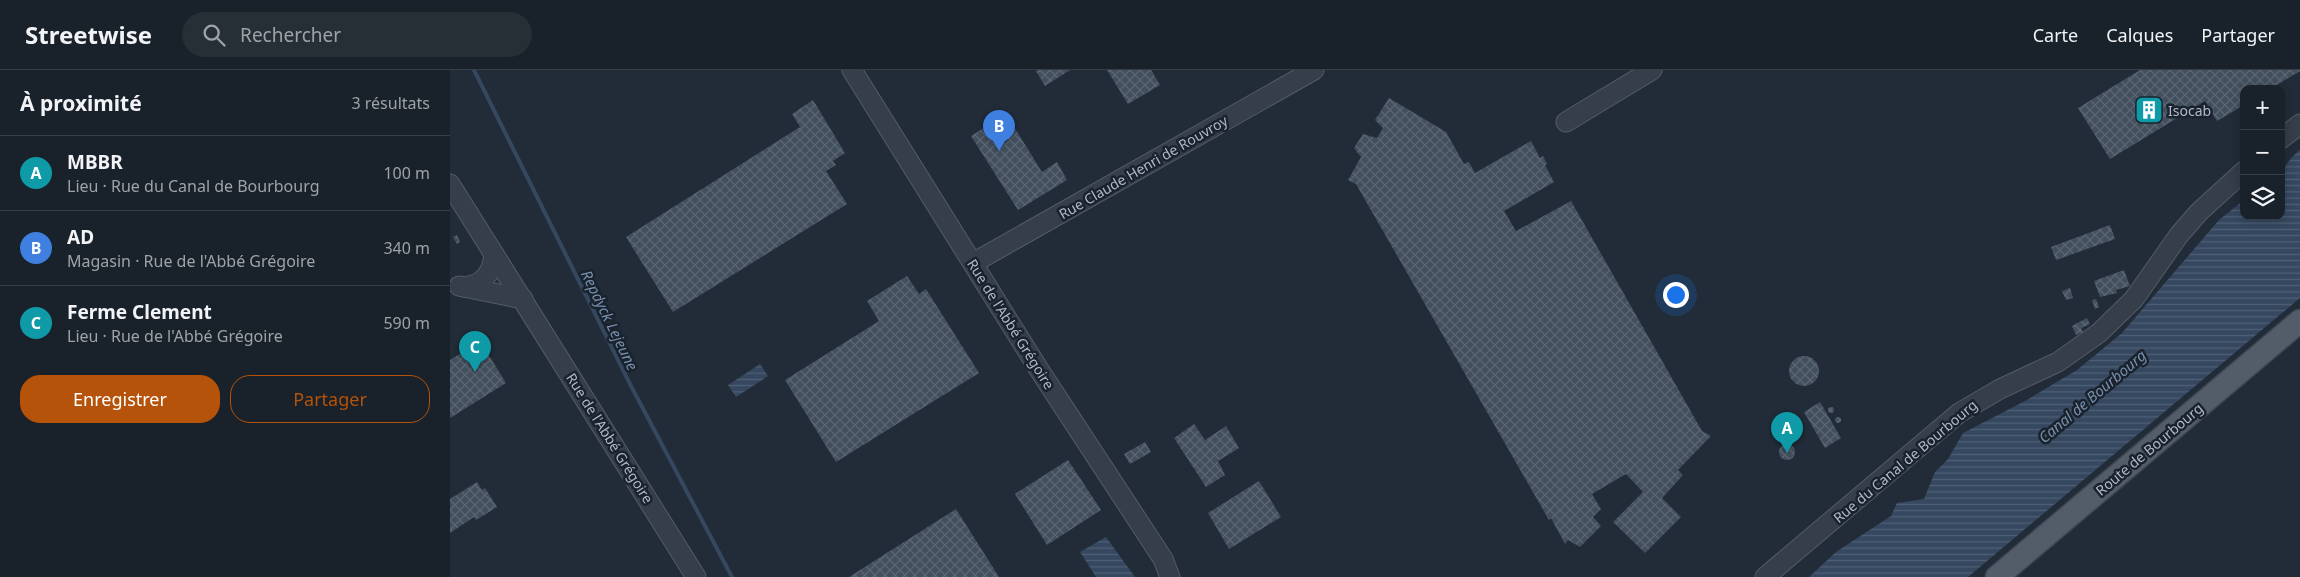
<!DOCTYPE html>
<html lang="fr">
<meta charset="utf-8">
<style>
body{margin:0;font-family:"Noto Sans",sans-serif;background:#262e36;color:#f1f3f6}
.controls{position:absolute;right:15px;top:15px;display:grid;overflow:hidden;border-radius:10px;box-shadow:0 2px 12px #0003}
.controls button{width:45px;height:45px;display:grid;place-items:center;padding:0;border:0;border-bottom:1px solid #373e47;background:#19212a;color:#f1f3f6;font:25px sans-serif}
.you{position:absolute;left:1225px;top:224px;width:18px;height:18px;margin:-12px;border:4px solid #fff;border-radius:50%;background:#1a73e8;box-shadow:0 0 0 8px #1a73e833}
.badge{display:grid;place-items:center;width:32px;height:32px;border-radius:50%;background:#b45309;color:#fff;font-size:16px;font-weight:700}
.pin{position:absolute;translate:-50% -41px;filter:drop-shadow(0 1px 2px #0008)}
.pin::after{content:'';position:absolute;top:26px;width:18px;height:15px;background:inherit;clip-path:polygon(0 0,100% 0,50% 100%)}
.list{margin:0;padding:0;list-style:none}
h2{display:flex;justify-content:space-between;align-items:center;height:65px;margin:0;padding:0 20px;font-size:21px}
h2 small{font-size:16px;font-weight:400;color:#9fa3a8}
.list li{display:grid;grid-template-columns:32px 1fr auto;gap:15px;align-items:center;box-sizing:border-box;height:75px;padding:0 20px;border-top:1px solid #373e47}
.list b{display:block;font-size:19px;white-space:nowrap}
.list p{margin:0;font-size:16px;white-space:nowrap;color:#9fa3a8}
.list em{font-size:16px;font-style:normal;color:#9fa3a8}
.actions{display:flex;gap:10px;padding:15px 20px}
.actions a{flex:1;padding:11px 0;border:1px solid #b45309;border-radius:20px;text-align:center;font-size:18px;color:#b45309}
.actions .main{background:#b45309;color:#fff}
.icon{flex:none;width:28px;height:28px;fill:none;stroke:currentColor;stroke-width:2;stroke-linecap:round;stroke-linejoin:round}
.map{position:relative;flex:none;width:1850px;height:507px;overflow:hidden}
header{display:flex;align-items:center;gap:30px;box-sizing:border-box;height:70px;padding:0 25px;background:#19212a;border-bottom:1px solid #373e47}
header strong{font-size:24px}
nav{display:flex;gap:28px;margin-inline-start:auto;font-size:18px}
.search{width:350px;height:45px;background:#262e36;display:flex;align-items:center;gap:12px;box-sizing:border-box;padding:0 18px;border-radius:28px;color:#9fa3a8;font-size:19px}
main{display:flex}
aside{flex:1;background:#19212a}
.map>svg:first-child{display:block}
.water{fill:url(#water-rules)}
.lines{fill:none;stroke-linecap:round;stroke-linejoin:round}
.stream{stroke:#354860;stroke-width:4}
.building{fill:url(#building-cross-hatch)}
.minor-casing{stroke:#535c67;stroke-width:21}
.major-casing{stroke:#3e4752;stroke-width:25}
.minor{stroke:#353e49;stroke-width:19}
.major{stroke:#535d69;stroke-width:22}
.labels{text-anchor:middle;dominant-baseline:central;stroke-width:5;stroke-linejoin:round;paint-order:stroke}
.poi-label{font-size:14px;fill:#b0b9c5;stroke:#1a232d;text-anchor:start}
.street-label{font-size:14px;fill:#b0b9c5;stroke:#1a232d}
.water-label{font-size:15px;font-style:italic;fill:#7890ad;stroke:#1a232d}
</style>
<header>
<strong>Streetwise</strong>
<div class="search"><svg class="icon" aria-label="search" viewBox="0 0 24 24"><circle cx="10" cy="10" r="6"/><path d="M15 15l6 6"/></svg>Rechercher</div>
<nav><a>Carte</a><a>Calques</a><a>Partager</a></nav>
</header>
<main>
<aside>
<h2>À proximité<small>3 résultats</small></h2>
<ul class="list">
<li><span class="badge" style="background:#0f9aa8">A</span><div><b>MBBR</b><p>Lieu · Rue du Canal de Bourbourg</p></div><em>100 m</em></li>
<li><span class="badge" style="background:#3f7fe0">B</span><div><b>AD</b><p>Magasin · Rue de l'Abbé Grégoire</p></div><em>340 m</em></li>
<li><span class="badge" style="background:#0f9aa8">C</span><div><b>Ferme Clement</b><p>Lieu · Rue de l'Abbé Grégoire</p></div><em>590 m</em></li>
</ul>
<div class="actions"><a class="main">Enregistrer</a><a>Partager</a></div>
</aside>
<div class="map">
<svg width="1850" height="507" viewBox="0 0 1850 507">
<defs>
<pattern id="water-rules" width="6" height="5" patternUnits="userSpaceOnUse" patternTransform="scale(1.25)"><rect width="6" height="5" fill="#354860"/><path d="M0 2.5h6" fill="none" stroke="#506075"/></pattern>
<pattern id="building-cross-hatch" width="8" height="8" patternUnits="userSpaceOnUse" patternTransform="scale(1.25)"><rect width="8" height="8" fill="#424f5d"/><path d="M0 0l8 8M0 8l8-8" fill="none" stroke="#5b6673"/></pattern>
</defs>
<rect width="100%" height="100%" fill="#212c38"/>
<!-- water -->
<g class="water">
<path d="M1850 80V228L1518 507H1359L1386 482 1441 446 1447 433 1474 429 1485 402 1498 389 1513 363 1575 331 1627 300 1672 263 1769 150 1794 130V146H1831C1831 119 1826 98 1850 80Z"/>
<polygon points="310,294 318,306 286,327 278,315"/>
<polygon points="656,467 685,507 646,507 630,482"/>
</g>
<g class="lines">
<!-- stream -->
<polyline class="stream" points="24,0 181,316 282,507"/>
</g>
<!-- building -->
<g class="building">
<polygon points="588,0 620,0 595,16 586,1"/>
<polygon points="657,0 701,0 710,15 678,34"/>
<polygon points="1690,0 1850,0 1850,1 1820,19 1794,19 1794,35 1767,51 1755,31 1660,89 1628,38"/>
<polygon points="939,28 996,62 1014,94 1019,92 1025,103 1081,71 1090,88 1093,86 1097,94 1095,95 1104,112 1054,141 1066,161 1121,131 1252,361 1261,366 1228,400 1233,405 1212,428 1231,447 1195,483 1163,452 1193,422 1176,404 1142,424 1151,439 1143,447 1151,456 1130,477 1118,470 1115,474 1101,448 1099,450 906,114 898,110 911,87 904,78 913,64 927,68 933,58 925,50"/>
<polygon points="363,30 395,83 383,91 386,95 376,101 397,134 223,242 176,167 350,57 342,44"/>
<polygon points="556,44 592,102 607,92 617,110 568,140 521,66"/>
<polygon points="1660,155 1665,169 1606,190 1601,177"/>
<polygon points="7,165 10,172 7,174 3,167"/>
<polygon points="1674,200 1680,216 1666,220 1667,223 1650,227 1644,211"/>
<polygon points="457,206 469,224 476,219 529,303 386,392 335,310 429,251 417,231"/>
<polygon points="1620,218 1623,228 1616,230 1612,221"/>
<polygon points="1646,229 1649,237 1645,239 1642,230"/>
<polygon points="1637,248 1640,254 1631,258 1633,262 1626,265 1622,256"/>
<polygon points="30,271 56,313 0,348 0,290"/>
<circle cx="1354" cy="301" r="15"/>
<polygon points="1370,332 1391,368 1375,378 1354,342"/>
<circle cx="1381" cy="340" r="3"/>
<circle cx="1388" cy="350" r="3"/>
<polygon points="744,354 755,370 776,356 789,378 768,391 775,405 756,417 724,368"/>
<polygon points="695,372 701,382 680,394 674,384"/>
<circle cx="1337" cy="382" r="8"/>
<polygon points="618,390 651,440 597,475 565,424"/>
<polygon points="809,411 831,447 779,479 758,443"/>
<polygon points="27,412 32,420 35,418 47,437 26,450 24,447 0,463 0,429"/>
<polygon points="506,439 549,507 399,507"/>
</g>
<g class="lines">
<defs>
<g id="minor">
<polyline points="402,0 588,298 713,489 720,507"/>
<polyline points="1116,52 1202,0"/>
<polyline points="1831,69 1850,54"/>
<polyline points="0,114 246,507"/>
<polyline points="523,193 864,0"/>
<polyline points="9,216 73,229"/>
<path d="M13 217C33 215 42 204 44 184"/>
<polyline points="1315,507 1509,343 1550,319 1608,292 1649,263 1684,229 1729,165 1749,142 1794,101"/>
</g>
<polyline id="major" points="1547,507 1850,251"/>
</defs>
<!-- minor casing -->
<use href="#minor" class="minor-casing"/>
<!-- major casing -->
<use href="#major" class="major-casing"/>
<!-- minor -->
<use href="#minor" class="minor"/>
<!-- major -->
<use href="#major" class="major"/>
</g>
<!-- icons -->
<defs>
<symbol id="building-square" viewBox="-11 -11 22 22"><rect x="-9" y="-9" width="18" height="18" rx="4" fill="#0f9aa8" stroke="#1a232d"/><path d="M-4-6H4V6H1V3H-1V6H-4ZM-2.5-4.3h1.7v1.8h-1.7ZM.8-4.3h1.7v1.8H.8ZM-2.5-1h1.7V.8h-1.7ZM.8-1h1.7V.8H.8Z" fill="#fff"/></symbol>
</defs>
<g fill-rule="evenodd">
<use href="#building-square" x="1683" y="24" width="32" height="32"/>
</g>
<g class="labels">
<!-- poi labels -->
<g class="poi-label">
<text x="1718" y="40">Isocab</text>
</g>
<!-- street labels -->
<g class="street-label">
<text transform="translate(693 97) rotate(-30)">Rue Claude Henri de Rouvroy</text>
<text transform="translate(561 254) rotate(58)">Rue de l'Abbé Grégoire</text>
<text transform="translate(160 368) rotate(58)">Rue de l'Abbé Grégoire</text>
<text transform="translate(1699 379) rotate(-40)">Route de Bourbourg</text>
<text transform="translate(1455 391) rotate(-40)">Rue du Canal de Bourbourg</text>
</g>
<!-- water labels -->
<g class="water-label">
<text transform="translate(160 250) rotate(64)">Repdyck Lejeune</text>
<text transform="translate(1642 326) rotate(-40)">Canal de Bourbourg</text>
</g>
</g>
</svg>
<div class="controls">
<button>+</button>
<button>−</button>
<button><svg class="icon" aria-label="layers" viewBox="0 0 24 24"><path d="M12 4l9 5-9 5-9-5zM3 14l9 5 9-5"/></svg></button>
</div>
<div class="you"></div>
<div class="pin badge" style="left:1337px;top:383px;background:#0f9aa8">A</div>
<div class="pin badge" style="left:549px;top:81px;background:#3f7fe0">B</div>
<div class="pin badge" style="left:25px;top:302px;background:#0f9aa8">C</div>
</div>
</main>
